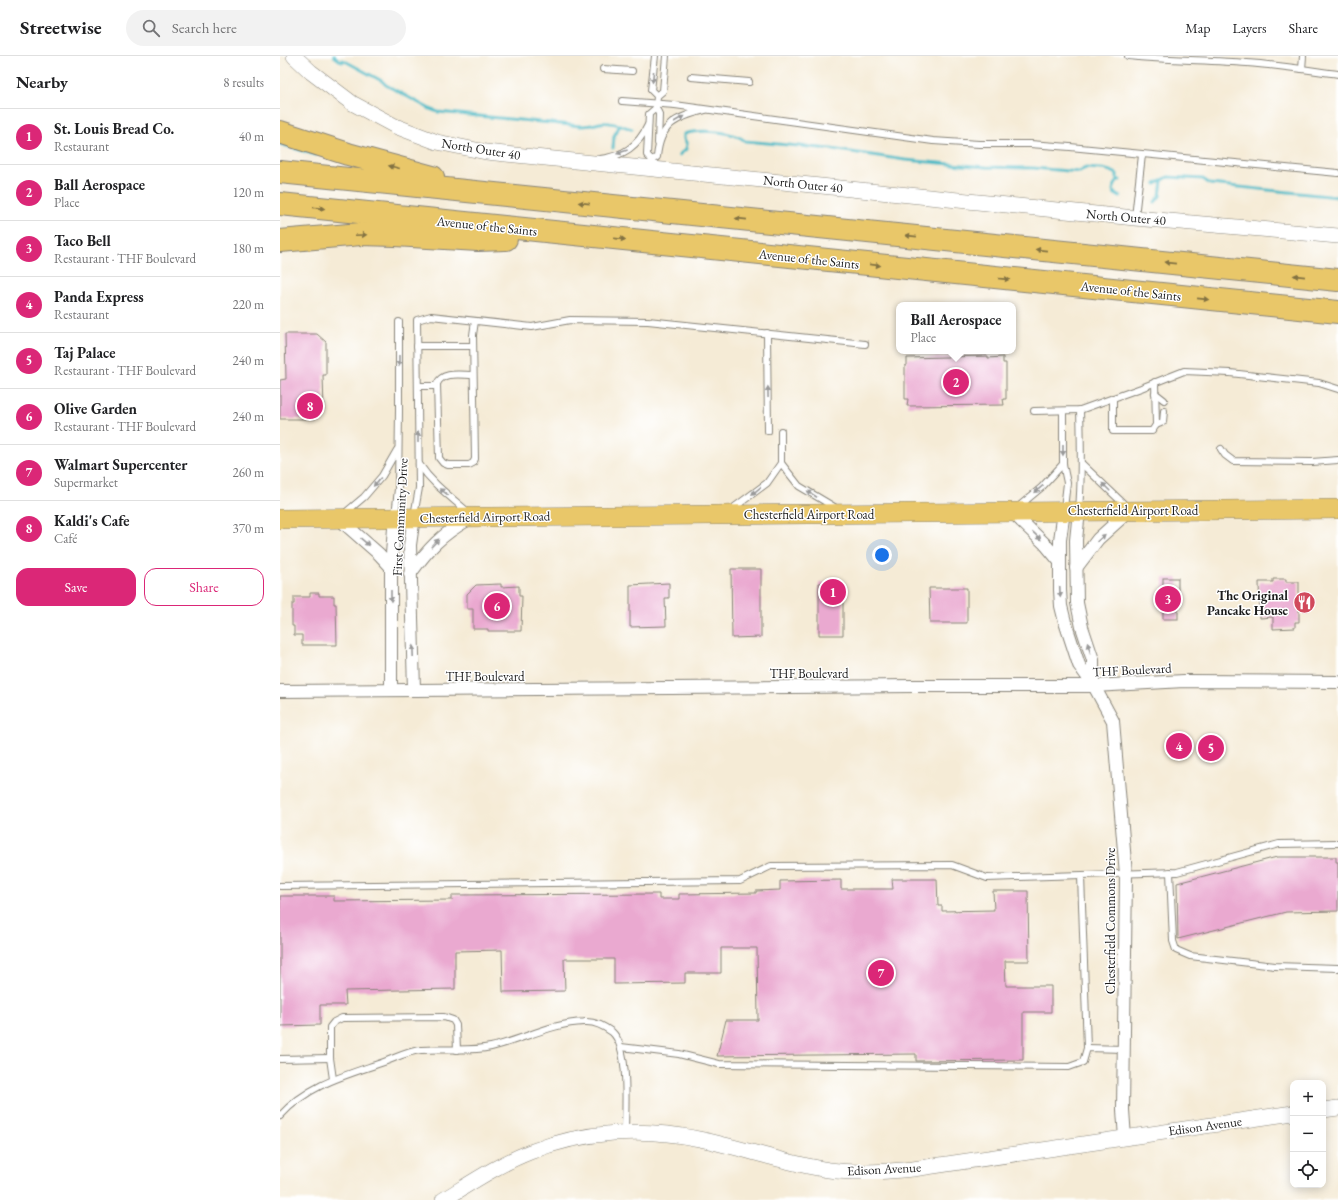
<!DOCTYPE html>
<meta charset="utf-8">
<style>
body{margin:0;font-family:"EB Garamond",serif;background:#f2f2f2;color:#202124}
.controls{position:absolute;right:12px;bottom:12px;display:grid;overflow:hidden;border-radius:8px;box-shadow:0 2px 10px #0003}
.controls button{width:36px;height:36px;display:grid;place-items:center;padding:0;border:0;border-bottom:1px solid #e0e0e0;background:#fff;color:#202124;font:20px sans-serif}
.you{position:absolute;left:602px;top:499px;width:14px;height:14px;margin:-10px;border:3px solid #fff;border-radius:50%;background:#1a73e8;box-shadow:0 0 0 6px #1a73e833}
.badge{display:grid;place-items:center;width:26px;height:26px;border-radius:50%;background:#db2777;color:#fff;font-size:13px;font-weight:700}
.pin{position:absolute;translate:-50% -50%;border:2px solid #fff;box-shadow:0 1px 4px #0006}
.popup{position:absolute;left:616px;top:246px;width:120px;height:52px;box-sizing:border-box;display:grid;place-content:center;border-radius:8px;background:#fff;filter:drop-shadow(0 1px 3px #0005);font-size:13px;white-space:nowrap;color:#757577}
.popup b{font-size:15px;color:#202124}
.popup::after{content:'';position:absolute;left:50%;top:100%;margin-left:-8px;border:8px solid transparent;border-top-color:#fff}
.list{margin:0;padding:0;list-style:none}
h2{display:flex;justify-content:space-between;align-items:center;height:52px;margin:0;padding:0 16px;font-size:17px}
h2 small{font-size:13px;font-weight:400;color:#757577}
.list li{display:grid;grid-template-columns:26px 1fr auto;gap:12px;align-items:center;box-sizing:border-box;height:56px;padding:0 16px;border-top:1px solid #e0e0e0}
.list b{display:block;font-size:15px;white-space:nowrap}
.list p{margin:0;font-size:13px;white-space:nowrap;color:#757577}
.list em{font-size:13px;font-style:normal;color:#757577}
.actions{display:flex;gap:8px;padding:12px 16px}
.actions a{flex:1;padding:9px 0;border:1px solid #db2777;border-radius:12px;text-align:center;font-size:14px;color:#db2777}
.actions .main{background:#db2777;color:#fff}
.icon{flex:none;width:22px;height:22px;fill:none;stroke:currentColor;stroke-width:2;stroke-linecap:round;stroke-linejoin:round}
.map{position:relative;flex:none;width:1058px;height:1144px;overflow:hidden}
header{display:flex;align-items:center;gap:24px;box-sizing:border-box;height:56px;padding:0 20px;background:#fff;border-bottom:1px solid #e0e0e0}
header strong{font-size:19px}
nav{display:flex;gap:22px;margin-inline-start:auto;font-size:14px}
.search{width:280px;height:36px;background:#f2f2f2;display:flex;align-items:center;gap:10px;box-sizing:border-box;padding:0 14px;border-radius:22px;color:#757577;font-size:15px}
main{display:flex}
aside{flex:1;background:#fff}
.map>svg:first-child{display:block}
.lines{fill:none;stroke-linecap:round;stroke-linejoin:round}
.stream{stroke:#4bb9c5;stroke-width:3}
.building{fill:#eaa9d0}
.service-casing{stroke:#888479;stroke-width:8}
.minor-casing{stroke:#888479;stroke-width:14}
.tertiary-casing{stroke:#888479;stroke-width:16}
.primary-casing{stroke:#888479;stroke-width:20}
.motorway-casing{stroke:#888479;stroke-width:24}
.service{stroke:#fff;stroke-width:6}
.minor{stroke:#fff;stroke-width:12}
.tertiary{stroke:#fff;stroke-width:15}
.primary{stroke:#e9c769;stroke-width:19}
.motorway{stroke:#e9c769;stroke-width:22}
.oneway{fill:#999}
.oneway2{fill:#827242}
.labels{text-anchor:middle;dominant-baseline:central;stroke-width:3;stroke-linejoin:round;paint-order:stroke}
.street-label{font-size:13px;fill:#1c1c1c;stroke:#fff}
.poi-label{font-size:13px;font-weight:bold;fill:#1c1c1c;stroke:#fff;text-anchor:end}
</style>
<header>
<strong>Streetwise</strong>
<div class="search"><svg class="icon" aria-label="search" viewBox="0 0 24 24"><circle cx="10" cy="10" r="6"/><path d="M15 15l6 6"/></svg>Search here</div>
<nav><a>Map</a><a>Layers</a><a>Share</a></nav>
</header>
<main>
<aside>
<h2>Nearby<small>8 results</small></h2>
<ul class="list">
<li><span class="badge">1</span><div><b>St. Louis Bread Co.</b><p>Restaurant</p></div><em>40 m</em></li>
<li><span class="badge">2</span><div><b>Ball Aerospace</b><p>Place</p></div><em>120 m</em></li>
<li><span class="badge">3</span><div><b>Taco Bell</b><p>Restaurant · THF Boulevard</p></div><em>180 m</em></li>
<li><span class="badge">4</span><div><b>Panda Express</b><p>Restaurant</p></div><em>220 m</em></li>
<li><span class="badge">5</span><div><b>Taj Palace</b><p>Restaurant · THF Boulevard</p></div><em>240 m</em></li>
<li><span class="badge">6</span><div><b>Olive Garden</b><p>Restaurant · THF Boulevard</p></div><em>240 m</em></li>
<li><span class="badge">7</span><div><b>Walmart Supercenter</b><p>Supermarket</p></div><em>260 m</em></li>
<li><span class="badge">8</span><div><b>Kaldi's Cafe</b><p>Café</p></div><em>370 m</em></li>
</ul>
<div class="actions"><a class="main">Save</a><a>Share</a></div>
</aside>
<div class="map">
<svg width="1058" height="1144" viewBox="0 0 1058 1144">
<rect width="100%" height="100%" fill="#fff"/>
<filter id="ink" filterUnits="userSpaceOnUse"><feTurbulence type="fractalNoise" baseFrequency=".025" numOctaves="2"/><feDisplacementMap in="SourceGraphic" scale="8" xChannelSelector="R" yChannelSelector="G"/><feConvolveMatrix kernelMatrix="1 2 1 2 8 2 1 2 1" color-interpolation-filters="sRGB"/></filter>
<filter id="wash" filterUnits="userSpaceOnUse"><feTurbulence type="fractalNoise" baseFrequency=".012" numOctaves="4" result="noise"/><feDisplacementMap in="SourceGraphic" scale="16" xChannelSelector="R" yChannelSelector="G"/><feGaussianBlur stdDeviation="0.9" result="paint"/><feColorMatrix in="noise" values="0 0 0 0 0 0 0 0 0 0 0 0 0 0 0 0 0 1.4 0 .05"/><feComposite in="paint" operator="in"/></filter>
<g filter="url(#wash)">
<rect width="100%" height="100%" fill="#f5ebd6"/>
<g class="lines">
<!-- stream -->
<g class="stream">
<path d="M54 0 62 6 63 4 102 25 106 29 150 53 158 56 301 70C309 70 313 69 320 67 330 65 343 70 352 73"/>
<polyline points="0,88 36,99"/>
<polyline points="333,92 334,80 340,69"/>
<path d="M399 99 406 93 407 88 404 83V78C419 73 454 75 465 85L551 93 625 104 706 111 753 112 800 116 805 112C816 113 828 112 837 118V124H840"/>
<polyline points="837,124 833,134 835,138 840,141"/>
<polyline points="876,128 888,121 923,123 930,128 1058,141"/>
<polyline points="875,146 880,140 882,125"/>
</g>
</g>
<g id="blocks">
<!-- building -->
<g class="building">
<polygon points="5,278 37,278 46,286 46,319 43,319 44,354 35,363 0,363 0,324 6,323"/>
<polygon points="708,300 708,302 723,301 723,307 726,307 726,343 723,343 724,349 627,350 628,343 625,343 625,309 627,309 627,302"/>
<polygon points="451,513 481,513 481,581 452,582"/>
<rect x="883" y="522" width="15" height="41"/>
<polygon points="993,523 1006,523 1006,526 1019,526 1019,540 1028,540 1029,554 1019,554 1019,566 1015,566 1015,572 993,573 993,561 980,562 979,526 993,526"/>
<polygon points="389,527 389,542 385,542 386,570 350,571 350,529"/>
<polygon points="539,527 558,527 558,541 563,541 563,579 539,579"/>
<polygon points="221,528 221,531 239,530 239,540 242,540 241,575 208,575 208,573 193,573 193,553 187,553 187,538 196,529"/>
<polygon points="649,532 687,532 687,567 650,567"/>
<polygon points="30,537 39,537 39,540 54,540 54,548 56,548 57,589 22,589 22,579 14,579 14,570 12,570 12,548 14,548 14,541 30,541"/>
<polygon points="997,801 1056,801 1056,806 1058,806 1058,855 1006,856 898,883 897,827"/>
<polygon points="612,823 657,823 658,850 662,850 662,855 714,854 713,835 748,835 749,905 725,905 726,930 771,930 771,956 743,956 743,1004 636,1005 636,998 437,1000 446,964 478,964 477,892 441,892 441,917 405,917 405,927 334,928 334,903 284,903 285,935 223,936 222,894 175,895 175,933 65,935 66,949 40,949 40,969 0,970 0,840 54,840 54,845 172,844 172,839 379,838 379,843 399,843 399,838 476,837 476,835 500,834 500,825 561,824 561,833 613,833"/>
</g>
</g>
</g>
<g filter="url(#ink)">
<use href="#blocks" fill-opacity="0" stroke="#888479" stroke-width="1"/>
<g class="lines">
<defs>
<g id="service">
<polyline points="375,0 371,34 377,40"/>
<path d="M848 0C888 4 927 4 967 7 997 9 1028 14 1058 18"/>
<polyline points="323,13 352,15"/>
<polyline points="1022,13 1023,0"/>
<polyline points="411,21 469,26"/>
<polyline points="342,45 395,49 653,85 699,88 750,88 790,91 1058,117"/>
<polyline points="378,87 379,58 376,52 377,40 383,35 386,0"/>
<path d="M320 103C344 100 358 90 368 69"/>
<path d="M372 104 377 101C380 68 396 61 425 54"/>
<polyline points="371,108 372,104 367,99 369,58 376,52"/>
<polyline points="855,161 862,99"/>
<polyline points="487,277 488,375"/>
<polyline points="137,290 193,290"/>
<path d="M193 319C181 319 162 315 157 328L159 402 163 407 168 409H189L193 407 195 403 193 279 195 265"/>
<polyline points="138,330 157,330"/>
<polyline points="875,337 884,344"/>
<polyline points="833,342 833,375 872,375 876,369 875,326"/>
<polyline points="754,355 800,354 861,332 904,315 950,317 1039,327 1058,333"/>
<polyline points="783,355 783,408 787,427 784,452"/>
<polyline points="876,369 883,366 884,355"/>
<polyline points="501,375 501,407 508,416 519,430 556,452"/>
<polyline points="941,393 945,399 953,405 1032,406 1058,404"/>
<path d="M139 408C154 430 170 440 189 457"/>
<polyline points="802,408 846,450"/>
<polyline points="738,451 762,431 783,408"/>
<polyline points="452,453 487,427 501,407"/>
<path d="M799 453C802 420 801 387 800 354"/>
<polyline points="65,457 84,441 102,420 117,394"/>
<polyline points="115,459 118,433 119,355 119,266"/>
<polyline points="134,460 139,432 137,264 151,260 252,271 290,264 368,265 585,288"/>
<polyline points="890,816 893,885 896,894 910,900 995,910 1058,912"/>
<polyline points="801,820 807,992"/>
<polyline points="0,830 460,825 491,810 672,809 707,822 897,816 999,788 1058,787"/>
<polyline points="341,991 399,998 439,1008 789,1011 803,1006 807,992 844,993"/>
<polyline points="0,1003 50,1002"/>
<polyline points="53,1023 50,1002 50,971 54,966 62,962 164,961 173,964 176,969 177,994"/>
<path d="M0 1060C28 1029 63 1020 101 1007 113 1003 128 995 141 994 164 992 188 996 211 991 242 984 272 967 304 966 315 965 324 970 332 976 350 992 345 1053 345 1076"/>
</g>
<g id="minor">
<polyline points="784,455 780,484 780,534 781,550 785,566 799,609 814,630 833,665 846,818 843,1054 845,1082"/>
<polyline points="799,455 796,484 797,547 802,571 813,604 813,629"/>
<polyline points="732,456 765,488 780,506"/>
<polyline points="58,462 99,498 111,511"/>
<polyline points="796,512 818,483 850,454"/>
<path d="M130 518C149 492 161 479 189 463"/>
<polyline points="111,634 111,511 115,459"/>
<polyline points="134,634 130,489 134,461"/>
<polyline points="0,635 635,630 814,630 904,625 1058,626"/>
</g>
<g id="tertiary">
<polyline points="14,0 31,16 72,47 115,70 157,86 206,96 855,162 1058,180"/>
<polyline points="1043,1054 1058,1052"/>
<path d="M163 1144C191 1127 219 1108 250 1096 303 1075 363 1071 419 1083 463 1092 505 1107 549 1114 577 1118 605 1116 633 1113L1013 1057"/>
</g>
<polyline id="primary" points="0,463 1058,453"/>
<g id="motorway">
<polyline points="0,76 68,98 153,121"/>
<polyline points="0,116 1058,224"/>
<polyline points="0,148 1058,256"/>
<polyline points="0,185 81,178 115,179 198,184 226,183"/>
</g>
</defs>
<!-- service casing -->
<use href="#service" class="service-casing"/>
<!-- minor casing -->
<use href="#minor" class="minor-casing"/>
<!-- tertiary casing -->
<use href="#tertiary" class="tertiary-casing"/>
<!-- primary casing -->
<use href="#primary" class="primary-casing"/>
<!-- motorway casing -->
<use href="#motorway" class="motorway-casing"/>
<!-- service -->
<use href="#service" class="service"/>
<!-- minor -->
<use href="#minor" class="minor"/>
<!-- tertiary -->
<use href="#tertiary" class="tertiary"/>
<!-- primary -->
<use href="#primary" class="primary"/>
<!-- motorway -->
<use href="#motorway" class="motorway"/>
</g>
<!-- one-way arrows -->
<defs><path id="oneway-solid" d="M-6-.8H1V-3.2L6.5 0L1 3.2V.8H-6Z"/></defs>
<g class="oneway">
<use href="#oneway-solid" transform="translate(373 21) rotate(96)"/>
<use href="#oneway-solid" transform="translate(399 63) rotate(-30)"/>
<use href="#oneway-solid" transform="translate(342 96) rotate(160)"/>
<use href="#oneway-solid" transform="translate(119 305) rotate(90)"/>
<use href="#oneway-solid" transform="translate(488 336) rotate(-91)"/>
<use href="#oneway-solid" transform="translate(138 381) rotate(-90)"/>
<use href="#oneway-solid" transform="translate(783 394) rotate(90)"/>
<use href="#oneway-solid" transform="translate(97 426) rotate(130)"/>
<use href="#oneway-solid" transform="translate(826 431) rotate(-135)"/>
<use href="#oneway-solid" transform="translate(759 433) rotate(138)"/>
<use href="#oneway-solid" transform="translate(476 435) rotate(141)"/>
<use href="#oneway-solid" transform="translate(164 436) rotate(-144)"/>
<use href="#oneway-solid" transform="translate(532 438) rotate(-147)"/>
<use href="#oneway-solid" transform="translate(757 480) rotate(43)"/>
<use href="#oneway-solid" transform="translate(821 482) rotate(-42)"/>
<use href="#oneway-solid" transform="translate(85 486) rotate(41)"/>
<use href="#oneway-solid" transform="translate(155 487) rotate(-46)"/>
<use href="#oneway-solid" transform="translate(780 536) rotate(87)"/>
<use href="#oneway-solid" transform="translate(111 540) rotate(90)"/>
<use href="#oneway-solid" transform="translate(809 592) rotate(-107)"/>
<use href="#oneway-solid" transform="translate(133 595) rotate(-92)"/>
</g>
<g class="oneway2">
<use href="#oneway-solid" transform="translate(114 111) rotate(-166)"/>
<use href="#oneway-solid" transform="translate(304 147) rotate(-174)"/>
<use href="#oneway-solid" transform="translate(39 152) rotate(6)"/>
<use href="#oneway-solid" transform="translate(461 163) rotate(-174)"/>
<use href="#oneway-solid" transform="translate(81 179) rotate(-2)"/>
<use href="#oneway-solid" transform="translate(631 180) rotate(-174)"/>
<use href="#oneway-solid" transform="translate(340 183) rotate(6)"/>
<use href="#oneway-solid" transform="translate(761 194) rotate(-174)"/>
<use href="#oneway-solid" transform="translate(890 207) rotate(-174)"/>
<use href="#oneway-solid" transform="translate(595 209) rotate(6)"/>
<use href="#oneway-solid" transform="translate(1019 220) rotate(-174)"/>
<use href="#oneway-solid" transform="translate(724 223) rotate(5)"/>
<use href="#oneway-solid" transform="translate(923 243) rotate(6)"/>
</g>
</g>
<!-- icons -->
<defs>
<symbol id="restaurant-disc" viewBox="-11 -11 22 22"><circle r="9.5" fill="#d1495b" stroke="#fff"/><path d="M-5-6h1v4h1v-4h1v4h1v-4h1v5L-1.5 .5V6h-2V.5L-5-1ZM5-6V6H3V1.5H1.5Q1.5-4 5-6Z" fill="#fff"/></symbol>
</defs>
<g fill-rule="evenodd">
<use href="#restaurant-disc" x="1012" y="534" width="25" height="25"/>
</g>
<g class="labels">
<!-- street labels -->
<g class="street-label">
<text transform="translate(201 93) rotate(9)">North Outer 40</text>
<text transform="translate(523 128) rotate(6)">North Outer 40</text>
<text transform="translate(846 161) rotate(5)">North Outer 40</text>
<text transform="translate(207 170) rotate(6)">Avenue of the Saints</text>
<text transform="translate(529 203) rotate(6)">Avenue of the Saints</text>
<text transform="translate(851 235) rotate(6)">Avenue of the Saints</text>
<text x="853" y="454">Chesterfield Airport Road</text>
<text x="529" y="458">Chesterfield Airport Road</text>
<text transform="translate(120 461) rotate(-87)">First Community Drive</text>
<text transform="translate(205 461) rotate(-1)">Chesterfield Airport Road</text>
<text transform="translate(852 614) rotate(-3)">THF Boulevard</text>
<text x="529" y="617">THF Boulevard</text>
<text x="205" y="620">THF Boulevard</text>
<text transform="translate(830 865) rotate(-90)">Chesterfield Commons Drive</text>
<text transform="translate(925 1070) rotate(-8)">Edison Avenue</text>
<text transform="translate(604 1113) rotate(-3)">Edison Avenue</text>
</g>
<!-- poi labels -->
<g class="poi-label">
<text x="1008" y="539">The Original<tspan x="1008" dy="15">Pancake House</tspan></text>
</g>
</g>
</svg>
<div class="controls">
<button>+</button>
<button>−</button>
<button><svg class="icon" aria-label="locate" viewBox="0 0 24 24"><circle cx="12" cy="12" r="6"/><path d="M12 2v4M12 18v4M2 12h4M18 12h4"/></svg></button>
</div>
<div class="you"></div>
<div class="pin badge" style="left:553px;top:536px">1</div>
<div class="pin badge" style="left:676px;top:326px">2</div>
<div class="popup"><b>Ball Aerospace</b>Place</div>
<div class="pin badge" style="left:888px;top:543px">3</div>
<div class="pin badge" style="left:899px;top:690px">4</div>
<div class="pin badge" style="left:931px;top:692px">5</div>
<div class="pin badge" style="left:217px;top:550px">6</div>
<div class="pin badge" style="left:601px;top:917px">7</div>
<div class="pin badge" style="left:30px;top:350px">8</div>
</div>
</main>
